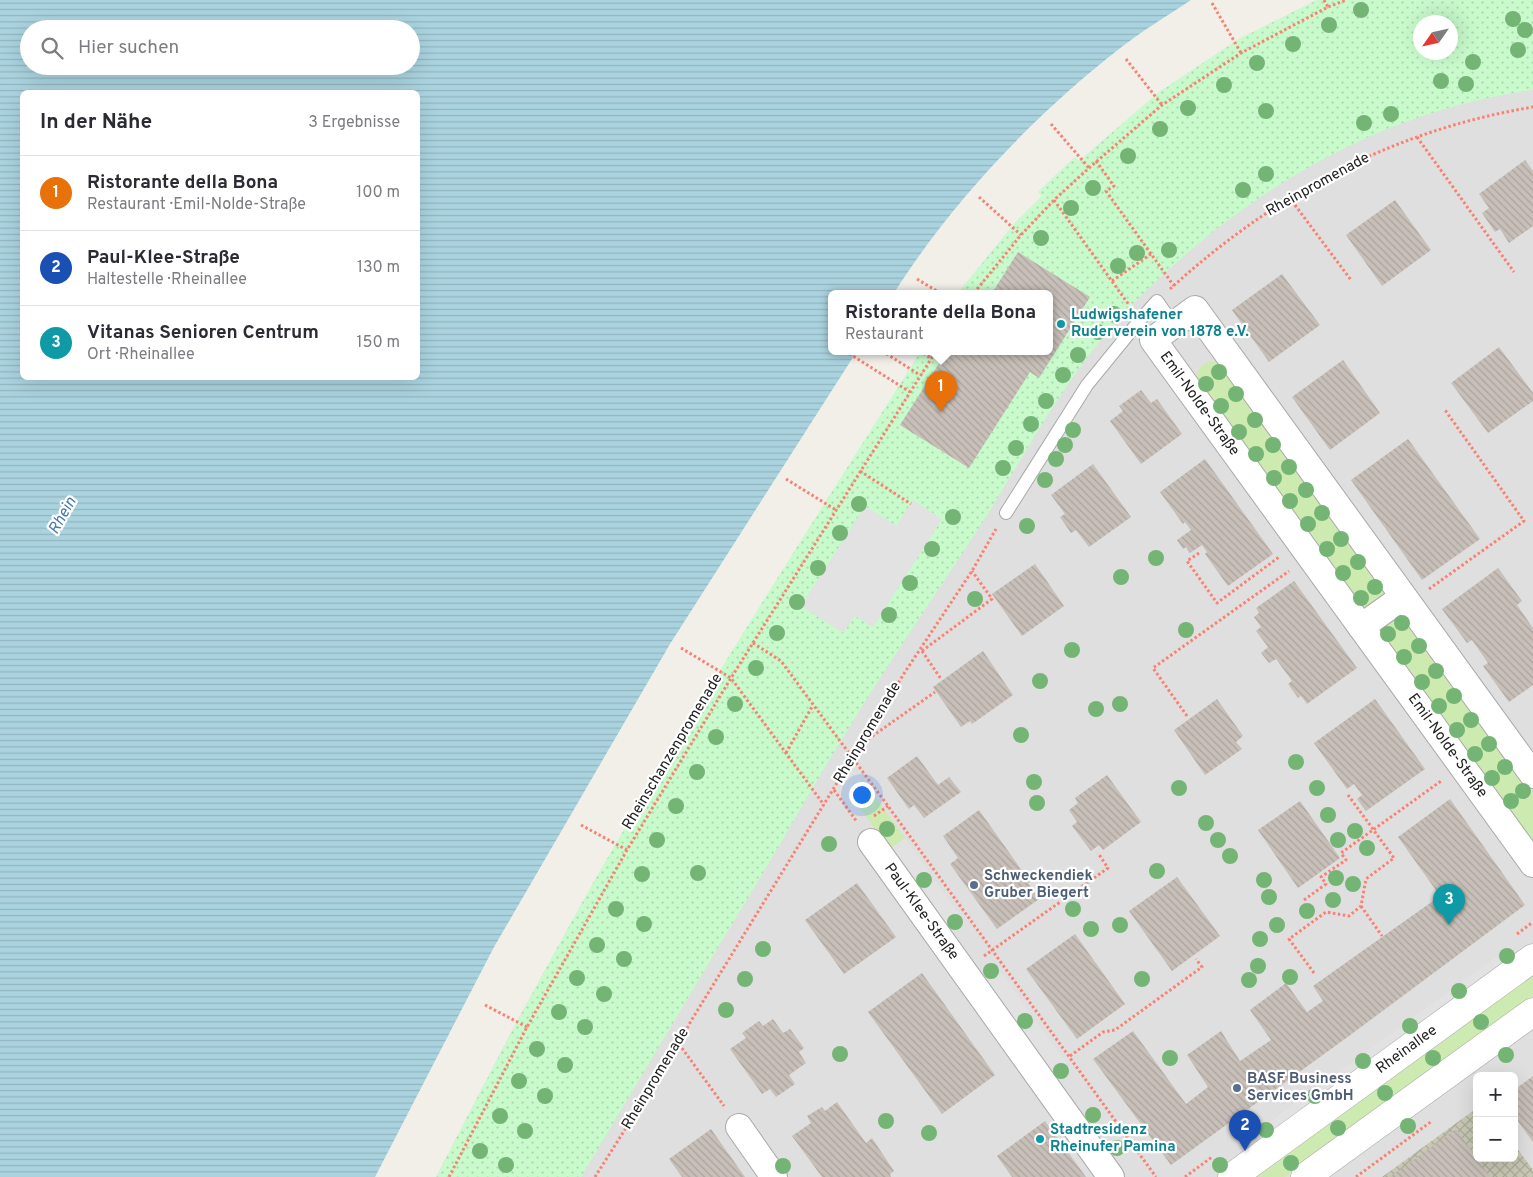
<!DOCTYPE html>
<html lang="de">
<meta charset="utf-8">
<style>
body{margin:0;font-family:Overpass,sans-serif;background:#f2f2f3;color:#2b2b33}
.controls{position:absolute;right:15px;bottom:15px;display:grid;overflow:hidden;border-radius:8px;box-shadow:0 5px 20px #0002}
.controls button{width:45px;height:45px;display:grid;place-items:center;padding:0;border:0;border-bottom:1px solid #e1e1e2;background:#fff;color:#2b2b33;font:25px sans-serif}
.compass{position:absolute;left:1413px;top:15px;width:45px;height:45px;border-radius:50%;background:#fff;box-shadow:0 5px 20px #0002;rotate:236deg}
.you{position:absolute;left:861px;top:794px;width:18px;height:18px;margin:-12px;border:4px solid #fff;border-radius:50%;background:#1a73e8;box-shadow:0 0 0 8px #1a73e833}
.badge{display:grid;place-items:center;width:32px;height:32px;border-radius:50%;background:#1a73e8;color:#fff;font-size:16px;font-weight:700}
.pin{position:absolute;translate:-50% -41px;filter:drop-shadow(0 1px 2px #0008)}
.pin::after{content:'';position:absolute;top:26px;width:18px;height:15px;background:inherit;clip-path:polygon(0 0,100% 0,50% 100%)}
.popup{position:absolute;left:828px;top:290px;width:225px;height:65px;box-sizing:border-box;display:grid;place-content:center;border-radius:8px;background:#fff;filter:drop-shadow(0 1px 4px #0005);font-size:16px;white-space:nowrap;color:#7c7c81}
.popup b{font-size:19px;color:#2b2b33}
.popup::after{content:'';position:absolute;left:50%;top:100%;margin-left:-10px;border:10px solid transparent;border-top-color:#fff}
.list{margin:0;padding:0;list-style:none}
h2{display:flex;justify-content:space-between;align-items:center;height:65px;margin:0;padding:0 20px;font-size:21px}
h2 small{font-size:16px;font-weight:400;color:#7c7c81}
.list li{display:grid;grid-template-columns:32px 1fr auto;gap:15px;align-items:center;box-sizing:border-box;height:75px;padding:0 20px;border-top:1px solid #e1e1e2}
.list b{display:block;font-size:19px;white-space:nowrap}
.list p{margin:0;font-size:16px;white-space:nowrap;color:#7c7c81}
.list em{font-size:16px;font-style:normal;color:#7c7c81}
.icon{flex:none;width:28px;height:28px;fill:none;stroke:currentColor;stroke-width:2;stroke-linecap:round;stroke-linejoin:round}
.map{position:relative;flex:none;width:1533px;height:1177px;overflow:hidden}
.search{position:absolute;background:#fff;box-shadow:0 5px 20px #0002;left:20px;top:20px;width:400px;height:55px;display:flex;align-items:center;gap:12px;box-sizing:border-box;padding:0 18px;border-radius:28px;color:#7c7c81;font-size:19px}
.panel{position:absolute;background:#fff;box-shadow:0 5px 20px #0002;left:20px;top:90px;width:400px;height:290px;border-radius:8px}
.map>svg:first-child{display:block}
.residential{fill:#e0dfdf;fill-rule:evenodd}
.construction{fill:url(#construction-cross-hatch)}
.grass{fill:#cdebb0}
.park{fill:url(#park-dots);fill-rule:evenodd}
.parking{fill:#e2e2e2}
.water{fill:url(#water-rules);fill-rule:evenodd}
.building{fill:url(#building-back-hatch)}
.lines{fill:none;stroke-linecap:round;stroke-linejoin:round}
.service-casing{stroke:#a9a9a9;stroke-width:14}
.minor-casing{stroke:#a9a9a9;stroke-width:28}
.tertiary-casing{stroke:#a9a9a9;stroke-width:29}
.path{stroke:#fa8072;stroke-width:3;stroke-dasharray:2.5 2.5;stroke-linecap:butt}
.service{stroke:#fff;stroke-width:12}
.minor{stroke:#fff;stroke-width:26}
.tertiary{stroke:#fff;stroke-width:28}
.tree{fill:#74b475}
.culture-dot{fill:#0f9aa8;stroke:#fff;stroke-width:2}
.service-dot{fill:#5c6f8a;stroke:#fff;stroke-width:2}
.labels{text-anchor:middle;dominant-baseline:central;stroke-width:4.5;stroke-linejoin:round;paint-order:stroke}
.street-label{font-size:15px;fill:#222;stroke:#fff}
.culture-label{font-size:15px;font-weight:bold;fill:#0d838f;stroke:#fff;text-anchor:start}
.service-label{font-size:15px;font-weight:bold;fill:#4e5e75;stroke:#fff;text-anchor:start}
.water-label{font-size:16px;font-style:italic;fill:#4a7aab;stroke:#fff}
</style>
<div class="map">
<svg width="1533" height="1177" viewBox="0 0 1533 1177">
<defs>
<pattern id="construction-cross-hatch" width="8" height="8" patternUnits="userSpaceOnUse" patternTransform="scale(1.25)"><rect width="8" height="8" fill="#c7c7b4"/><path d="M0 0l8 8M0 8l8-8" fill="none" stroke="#abab9a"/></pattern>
<pattern id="park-dots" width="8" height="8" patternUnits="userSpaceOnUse" patternTransform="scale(1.25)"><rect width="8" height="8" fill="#c8facc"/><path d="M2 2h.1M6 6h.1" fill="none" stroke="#acd6af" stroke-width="1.8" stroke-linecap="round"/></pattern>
<pattern id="water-rules" width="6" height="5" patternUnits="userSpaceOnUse" patternTransform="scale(1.25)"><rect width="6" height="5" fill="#aad3df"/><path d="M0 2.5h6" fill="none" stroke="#92b5bf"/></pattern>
<pattern id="building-back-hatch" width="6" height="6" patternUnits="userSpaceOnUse" patternTransform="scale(1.25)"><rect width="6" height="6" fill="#c7bfb8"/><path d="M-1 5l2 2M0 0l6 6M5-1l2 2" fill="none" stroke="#aba49e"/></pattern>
</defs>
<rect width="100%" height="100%" fill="#f2efe9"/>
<!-- residential -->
<path class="residential" d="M1317 0H1533V1177H436L518 1019 619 839 723 668 921 351H1050V293H958L1014 224 1042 196 1038 192 1075 157 1079 161 1158 93 1239 39ZM1420 22H1450V52H1420ZM1477 1076H1514V1158H1477Z"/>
<!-- construction -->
<polygon class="construction" points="1477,1108 1477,1158 1514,1158 1514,1144 1533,1170 1533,1177 1382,1177"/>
<!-- grass -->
<g class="grass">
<path d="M1211 361 1219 363 1387 592 1362 610 1196 378C1198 368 1202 365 1211 361Z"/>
<polygon points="1402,613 1533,794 1533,846 1377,632"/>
<polygon points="862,779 905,838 890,849 852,797"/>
<polygon points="1533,966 1533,995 1324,1151 1285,1177 1247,1177"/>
</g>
<!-- park -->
<path class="park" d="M1317 0H1533V90C1377 111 1239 195 1130 307 1068 371 1029 449 982 523 934 597 884 669 839 744 818 778 798 813 778 848 712 957 647 1067 581 1177H436C495 1063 554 949 619 838 716 673 819 512 921 351H1050V293H958L1014 224 1042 196 1038 192 1075 157 1079 161 1158 93 1239 39ZM1420 22H1450V52H1420Z"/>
<!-- parking -->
<g class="parking">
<polygon points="913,500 942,519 873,627 855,616 843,633 801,606 865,506 897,526"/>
<polygon points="905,838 929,871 914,882 890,849"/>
<polygon points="935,881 959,913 944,924 920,892"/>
<polygon points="1496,957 1501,966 1271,1132 1267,1124"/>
<polygon points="1001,972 1030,1013 1015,1023 986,983"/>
<polygon points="1036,1021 1066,1062 1051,1073 1022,1032"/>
</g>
<!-- water -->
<path class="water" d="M0 0H1191C1167 16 1142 31 1119 49 1034 115 951 203 894 293H832V351H857L670 644 494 947 375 1177H0ZM29 29H411V66H29ZM22 92H418V378H22Z"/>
<!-- building -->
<g class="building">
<polygon points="1525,160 1533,171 1533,226 1509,243 1500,229 1495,232 1482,213 1489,208 1479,194"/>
<polygon points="1395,200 1431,250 1382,286 1346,235"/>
<polygon points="1018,252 1090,297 1039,378 1030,372 969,468 900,425 947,351 1050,351 1050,293 992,293"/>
<polygon points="1282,274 1320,325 1269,362 1232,310"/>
<polygon points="1499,347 1533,393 1533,401 1488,433 1451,383"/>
<polygon points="1343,360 1380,413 1330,450 1292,397"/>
<polygon points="1141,390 1151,403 1157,399 1182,434 1141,464 1110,421 1123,411 1119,406"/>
<polygon points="1408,439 1480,539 1422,580 1351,480"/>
<polygon points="1205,459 1273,554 1228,586 1205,554 1207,552 1202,545 1190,553 1186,547 1183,549 1177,540 1191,530 1185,522 1183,524 1160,492"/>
<polygon points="1093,464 1131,517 1089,547 1076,530 1071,533 1060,517 1065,514 1051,495"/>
<polygon points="1035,564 1064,606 1022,636 992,594"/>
<polygon points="1498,568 1522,601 1517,605 1533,628 1533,685 1509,702 1483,666 1488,663 1472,640 1467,643 1442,609"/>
<polygon points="1294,581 1357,668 1307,704 1301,696 1298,698 1288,684 1292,681 1276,659 1269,663 1261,653 1268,647 1256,631 1261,627 1254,617 1259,613 1256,608"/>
<polygon points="983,651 1013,695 972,724 970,721 961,727 933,687"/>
<polygon points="1217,699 1243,736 1236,742 1242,749 1205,775 1174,730"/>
<polygon points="1375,699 1425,769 1366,811 1357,799 1362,795 1354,784 1347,789 1314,743"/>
<polygon points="917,756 938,785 949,777 961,792 924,818 914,805 909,809 887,778"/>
<polygon points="1107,775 1141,822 1103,850 1099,845 1091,851 1072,826 1077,822 1069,810 1078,803 1075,798"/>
<polygon points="1450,799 1525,905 1349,1036 1171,1165 1093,1059 1133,1031 1186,1104 1208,1087 1187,1055 1221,1031 1240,1061 1271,1040 1250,1010 1286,983 1307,1012 1323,1001 1313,986 1440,896 1398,837"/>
<polygon points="1300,801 1340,858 1298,888 1258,830"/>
<polygon points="979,810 1030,882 1028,883 1039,899 997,929 950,864 958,858 943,836"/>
<polygon points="1177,877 1220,936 1172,971 1129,911"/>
<polygon points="857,883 896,937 844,974 805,920"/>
<polygon points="1075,934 1125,1004 1077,1039 1026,969"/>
<polygon points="922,973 995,1075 942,1114 868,1012"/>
<polygon points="773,1019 783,1033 790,1029 804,1048 799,1052 806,1063 789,1075 795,1084 776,1097 770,1089 762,1094 730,1049 746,1038 742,1033 759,1021 763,1026"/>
<polygon points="1533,1076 1533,1142 1514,1116 1514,1090"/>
<polygon points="837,1102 866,1143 872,1138 894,1171 890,1174 891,1177 822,1177 792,1136 811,1123 807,1116 822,1107 825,1111"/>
<polygon points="1045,1121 1086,1177 1012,1177 997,1156"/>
<polygon points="711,1129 745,1177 682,1177 669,1159"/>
<polygon points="1456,1129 1490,1177 1390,1177"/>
</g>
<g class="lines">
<defs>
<polyline id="service" points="1006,513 1087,385 1140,320 1157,301 1174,325"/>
<g id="minor">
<polyline points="1361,627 1403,597"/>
<polyline points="1533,775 1195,309 1153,340 1533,864"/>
<polyline points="871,842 1111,1177"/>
<polyline points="739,1127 774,1177"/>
</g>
<g id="tertiary">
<polyline points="1232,1177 1533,958"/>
<polyline points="1305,1177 1533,1012"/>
</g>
</defs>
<!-- service casing -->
<use href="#service" class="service-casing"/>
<!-- minor casing -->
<use href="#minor" class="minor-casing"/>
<!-- tertiary casing -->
<use href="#tertiary" class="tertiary-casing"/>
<!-- path -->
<g class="path">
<polyline points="1324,0 1328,7"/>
<polyline points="1212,3 1241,53"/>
<polyline points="1126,59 1162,105"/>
<polyline points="1051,124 1089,168"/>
<polyline points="1417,137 1514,272"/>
<polyline points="1096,161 1114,186 1106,191 1174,286"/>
<polyline points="979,197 1021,235"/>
<polyline points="1289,197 1351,280"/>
<polyline points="1054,200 1129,305"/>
<polyline points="917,279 940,293"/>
<polyline points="1112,281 1151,254"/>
<path d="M1170 289C1274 194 1394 130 1533 107"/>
<polyline points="974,293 1021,235 1054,200 1089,168 1162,105 1241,53 1328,7 1346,0"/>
<polyline points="845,351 910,392"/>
<polyline points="882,351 920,375"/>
<polyline points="919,351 931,358"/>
<polyline points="860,471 911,504"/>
<polyline points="786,479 836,510"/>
<polyline points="1199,553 1187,561 1217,603 1279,557"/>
<polyline points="1429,589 1524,521 1445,410"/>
<polyline points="753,643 781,661 888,806 1156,1177"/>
<polyline points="681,648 731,678 824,805"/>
<polyline points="922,651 992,599 972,571"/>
<polyline points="922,651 941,679"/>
<polyline points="1187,716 1153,668 1289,571"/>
<polyline points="864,742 935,692"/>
<polyline points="786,753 813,705"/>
<polyline points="834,790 857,822"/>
<polyline points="874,816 888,806"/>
<polyline points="581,825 627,850"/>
<polyline points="1304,900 1326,884 1321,877 1346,860 1341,853 1441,781"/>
<polyline points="1361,906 1382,936"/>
<polyline points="1517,934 1533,922"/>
<polyline points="984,956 1108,868 1098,853"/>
<polyline points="1314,973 1289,939 1326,912 1349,916 1361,906 1366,879 1394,858 1348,795"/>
<polyline points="485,1005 527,1027"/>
<polyline points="679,1044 724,1106"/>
<polyline points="1070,1056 1103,1032 1115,1030 1202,967 1196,959"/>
<polyline points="449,1177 527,1027 627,850 731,678 936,351"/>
<polyline points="595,1177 679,1044 691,1021 905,672 972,571 996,529"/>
<polyline points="1185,1177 1212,1157"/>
<polyline points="1356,1177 1432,1121"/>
</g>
<!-- service -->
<use href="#service" class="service"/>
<!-- minor -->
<use href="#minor" class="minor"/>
<!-- tertiary -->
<use href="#tertiary" class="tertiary"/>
</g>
<!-- trees -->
<g class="tree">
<circle cx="1361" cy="10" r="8"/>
<circle cx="1513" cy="19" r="8"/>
<circle cx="1329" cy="25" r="8"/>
<circle cx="1525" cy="30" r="8"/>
<circle cx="1293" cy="44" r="8"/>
<circle cx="1518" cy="50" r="8"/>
<circle cx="1473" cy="62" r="8"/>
<circle cx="1257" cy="63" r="8"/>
<circle cx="1441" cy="81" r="8"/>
<circle cx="1466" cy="84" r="8"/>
<circle cx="1224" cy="85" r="8"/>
<circle cx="1188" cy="108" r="8"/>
<circle cx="1266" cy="111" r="8"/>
<circle cx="1391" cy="114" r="8"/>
<circle cx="1364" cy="123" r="8"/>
<circle cx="1160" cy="129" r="8"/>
<circle cx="1128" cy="156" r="8"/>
<circle cx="1266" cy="174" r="8"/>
<circle cx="1093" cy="188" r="8"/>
<circle cx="1243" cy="190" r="8"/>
<circle cx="1071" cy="208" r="8"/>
<circle cx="1041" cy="238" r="8"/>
<circle cx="1169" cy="250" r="8"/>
<circle cx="1137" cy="253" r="8"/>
<circle cx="1118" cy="266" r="8"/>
<circle cx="1114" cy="314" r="8"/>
<circle cx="1098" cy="332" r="8"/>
<circle cx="1078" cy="355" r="8"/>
<circle cx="1219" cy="372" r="8"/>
<circle cx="1063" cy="375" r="8"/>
<circle cx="1206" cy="384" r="8"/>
<circle cx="1236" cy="394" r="8"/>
<circle cx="1046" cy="401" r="8"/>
<circle cx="1221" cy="406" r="8"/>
<circle cx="1255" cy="420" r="8"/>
<circle cx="1031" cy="424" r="8"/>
<circle cx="1073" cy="430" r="8"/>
<circle cx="1239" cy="432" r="8"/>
<circle cx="1065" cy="445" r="8"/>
<circle cx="1273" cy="445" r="8"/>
<circle cx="1016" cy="448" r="8"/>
<circle cx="1256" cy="454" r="8"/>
<circle cx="1056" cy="459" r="8"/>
<circle cx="1289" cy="467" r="8"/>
<circle cx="1003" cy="468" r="8"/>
<circle cx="1274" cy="478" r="8"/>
<circle cx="1045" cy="480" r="8"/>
<circle cx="1306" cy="490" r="8"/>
<circle cx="1290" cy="501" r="8"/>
<circle cx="859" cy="504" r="8"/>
<circle cx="1322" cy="513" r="8"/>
<circle cx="953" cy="517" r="8"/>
<circle cx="1308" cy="524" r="8"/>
<circle cx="1027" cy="526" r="8"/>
<circle cx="840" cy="533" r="8"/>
<circle cx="1341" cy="539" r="8"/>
<circle cx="932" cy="549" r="8"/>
<circle cx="1327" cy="549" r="8"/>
<circle cx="1156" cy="558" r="8"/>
<circle cx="1358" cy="562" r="8"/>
<circle cx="818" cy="568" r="8"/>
<circle cx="1343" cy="573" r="8"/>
<circle cx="1121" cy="577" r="8"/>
<circle cx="910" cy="583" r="8"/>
<circle cx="1375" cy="587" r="8"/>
<circle cx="1361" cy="598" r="8"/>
<circle cx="975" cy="599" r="8"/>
<circle cx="797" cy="602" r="8"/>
<circle cx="889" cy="615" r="8"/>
<circle cx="1402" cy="623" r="8"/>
<circle cx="1186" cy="630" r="8"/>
<circle cx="777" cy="633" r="8"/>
<circle cx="1388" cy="634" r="8"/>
<circle cx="1419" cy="646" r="8"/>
<circle cx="1072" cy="650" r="8"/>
<circle cx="1404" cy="657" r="8"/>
<circle cx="756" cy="668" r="8"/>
<circle cx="1436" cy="671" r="8"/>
<circle cx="1040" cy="681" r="8"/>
<circle cx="1422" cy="682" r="8"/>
<circle cx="1454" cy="696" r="8"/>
<circle cx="735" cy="704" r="8"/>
<circle cx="1120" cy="704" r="8"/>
<circle cx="1439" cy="706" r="8"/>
<circle cx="1096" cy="709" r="8"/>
<circle cx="1471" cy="720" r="8"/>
<circle cx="1457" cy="730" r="8"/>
<circle cx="1021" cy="735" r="8"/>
<circle cx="716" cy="737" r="8"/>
<circle cx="1489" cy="744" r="8"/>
<circle cx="1475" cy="754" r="8"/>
<circle cx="1296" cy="762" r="8"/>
<circle cx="1505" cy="767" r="8"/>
<circle cx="697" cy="772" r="8"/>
<circle cx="1492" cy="778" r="8"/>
<circle cx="1034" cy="782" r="8"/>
<circle cx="1179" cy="788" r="8"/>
<circle cx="1317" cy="788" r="8"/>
<circle cx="1523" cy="791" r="8"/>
<circle cx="864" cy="797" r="8"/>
<circle cx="1511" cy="801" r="8"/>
<circle cx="1037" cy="803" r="8"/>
<circle cx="676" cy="806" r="8"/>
<circle cx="1328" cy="815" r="8"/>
<circle cx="1206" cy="823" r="8"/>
<circle cx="887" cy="829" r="8"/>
<circle cx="1355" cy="831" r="8"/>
<circle cx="657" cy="840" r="8"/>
<circle cx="1218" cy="840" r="8"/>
<circle cx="1338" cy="840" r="8"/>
<circle cx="829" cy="844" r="8"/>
<circle cx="1367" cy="848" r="8"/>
<circle cx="1230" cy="856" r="8"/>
<circle cx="1157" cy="871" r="8"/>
<circle cx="698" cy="873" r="8"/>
<circle cx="642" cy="874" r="8"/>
<circle cx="1336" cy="878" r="8"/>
<circle cx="924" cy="880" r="8"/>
<circle cx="1264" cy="880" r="8"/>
<circle cx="1353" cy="884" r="8"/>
<circle cx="1269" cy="897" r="8"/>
<circle cx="1333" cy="900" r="8"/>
<circle cx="616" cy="909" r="8"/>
<circle cx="1073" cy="909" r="8"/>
<circle cx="1307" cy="911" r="8"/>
<circle cx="955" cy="922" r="8"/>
<circle cx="644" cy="924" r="8"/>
<circle cx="1120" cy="925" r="8"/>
<circle cx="1277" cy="925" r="8"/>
<circle cx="1091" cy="929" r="8"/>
<circle cx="1260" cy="939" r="8"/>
<circle cx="597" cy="945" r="8"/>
<circle cx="763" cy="949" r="8"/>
<circle cx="1507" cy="956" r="8"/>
<circle cx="624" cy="959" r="8"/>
<circle cx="1258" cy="966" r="8"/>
<circle cx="991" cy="971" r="8"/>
<circle cx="1290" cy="977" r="8"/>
<circle cx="577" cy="978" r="8"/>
<circle cx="745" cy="979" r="8"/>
<circle cx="1142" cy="979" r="8"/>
<circle cx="1249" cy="980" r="8"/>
<circle cx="1459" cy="991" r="8"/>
<circle cx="604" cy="994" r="8"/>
<circle cx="726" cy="1010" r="8"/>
<circle cx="559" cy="1012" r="8"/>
<circle cx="1025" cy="1021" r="8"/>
<circle cx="1481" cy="1022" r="8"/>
<circle cx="1410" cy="1026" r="8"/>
<circle cx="585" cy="1027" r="8"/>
<circle cx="537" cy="1049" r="8"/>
<circle cx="840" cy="1054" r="8"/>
<circle cx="1506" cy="1055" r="8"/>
<circle cx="1170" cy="1058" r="8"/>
<circle cx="1433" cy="1058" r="8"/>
<circle cx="1363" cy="1061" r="8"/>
<circle cx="565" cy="1065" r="8"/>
<circle cx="1061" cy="1071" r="8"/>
<circle cx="519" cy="1081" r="8"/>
<circle cx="1385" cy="1093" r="8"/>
<circle cx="545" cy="1096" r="8"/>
<circle cx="1315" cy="1096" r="8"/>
<circle cx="1093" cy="1115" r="8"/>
<circle cx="500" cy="1116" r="8"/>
<circle cx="886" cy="1121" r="8"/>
<circle cx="1408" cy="1126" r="8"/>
<circle cx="1338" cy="1128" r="8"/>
<circle cx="1266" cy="1130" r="8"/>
<circle cx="525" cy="1131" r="8"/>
<circle cx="929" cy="1133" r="8"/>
<circle cx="1117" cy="1148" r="8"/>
<circle cx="480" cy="1151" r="8"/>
<circle cx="1291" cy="1163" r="8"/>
<circle cx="506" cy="1165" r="8"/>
<circle cx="1220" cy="1165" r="8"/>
<circle cx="783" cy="1166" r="8"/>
</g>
<!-- markers -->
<g class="culture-dot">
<circle cx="1061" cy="324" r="5"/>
<circle cx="1040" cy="1139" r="5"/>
</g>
<g class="service-dot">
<circle cx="974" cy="885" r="5"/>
<circle cx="1237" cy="1088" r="5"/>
</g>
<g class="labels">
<!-- street labels -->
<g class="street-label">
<text transform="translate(1318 185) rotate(-29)">Rheinpromenade</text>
<text transform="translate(1199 404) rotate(54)">Emil-Nolde-Straße</text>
<text transform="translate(868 733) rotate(-59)">Rheinpromenade</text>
<text transform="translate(1447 746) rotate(54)">Emil-Nolde-Straße</text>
<text transform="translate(673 752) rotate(-59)">Rheinschanzenpromenade</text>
<text transform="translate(921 912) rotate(54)">Paul-Klee-Straße</text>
<text transform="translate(1407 1050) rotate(-36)">Rheinallee</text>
<text transform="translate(656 1079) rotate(-59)">Rheinpromenade</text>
</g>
<!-- culture labels -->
<g class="culture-label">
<text x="1071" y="315">Ludwigshafener<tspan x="1071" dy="17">Ruderverein von 1878 e.V.</tspan></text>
<text x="1050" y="1130">Stadtresidenz<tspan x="1050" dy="17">Rheinufer Pamina</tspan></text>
</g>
<!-- service labels -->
<g class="service-label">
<text x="984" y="876">Schweckendiek<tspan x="984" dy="17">Gruber Biegert</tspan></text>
<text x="1247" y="1079">BASF Business<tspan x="1247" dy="17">Services GmbH</tspan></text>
</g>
<!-- water labels -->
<g class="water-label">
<text transform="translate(63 516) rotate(-61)">Rhein</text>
</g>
</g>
</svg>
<div class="controls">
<button>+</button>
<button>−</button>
</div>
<svg class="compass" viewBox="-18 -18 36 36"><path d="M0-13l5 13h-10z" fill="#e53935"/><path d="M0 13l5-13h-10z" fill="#7c7c81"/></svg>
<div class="you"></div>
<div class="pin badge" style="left:941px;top:412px;background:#e8710a">1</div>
<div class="popup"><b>Ristorante della Bona</b>Restaurant</div>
<div class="pin badge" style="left:1245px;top:1151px;background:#1a4fb4">2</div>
<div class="pin badge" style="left:1449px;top:925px;background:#0f9aa8">3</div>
<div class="search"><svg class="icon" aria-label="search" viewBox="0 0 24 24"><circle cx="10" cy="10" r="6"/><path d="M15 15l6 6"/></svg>Hier suchen</div>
<section class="panel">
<h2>In der Nähe<small>3 Ergebnisse</small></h2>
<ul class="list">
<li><span class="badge" style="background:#e8710a">1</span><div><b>Ristorante della Bona</b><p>Restaurant · Emil-Nolde-Straße</p></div><em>100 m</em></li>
<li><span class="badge" style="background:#1a4fb4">2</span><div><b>Paul-Klee-Straße</b><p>Haltestelle · Rheinallee</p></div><em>130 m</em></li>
<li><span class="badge" style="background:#0f9aa8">3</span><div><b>Vitanas Senioren Centrum</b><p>Ort · Rheinallee</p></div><em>150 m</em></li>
</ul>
</section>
</div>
